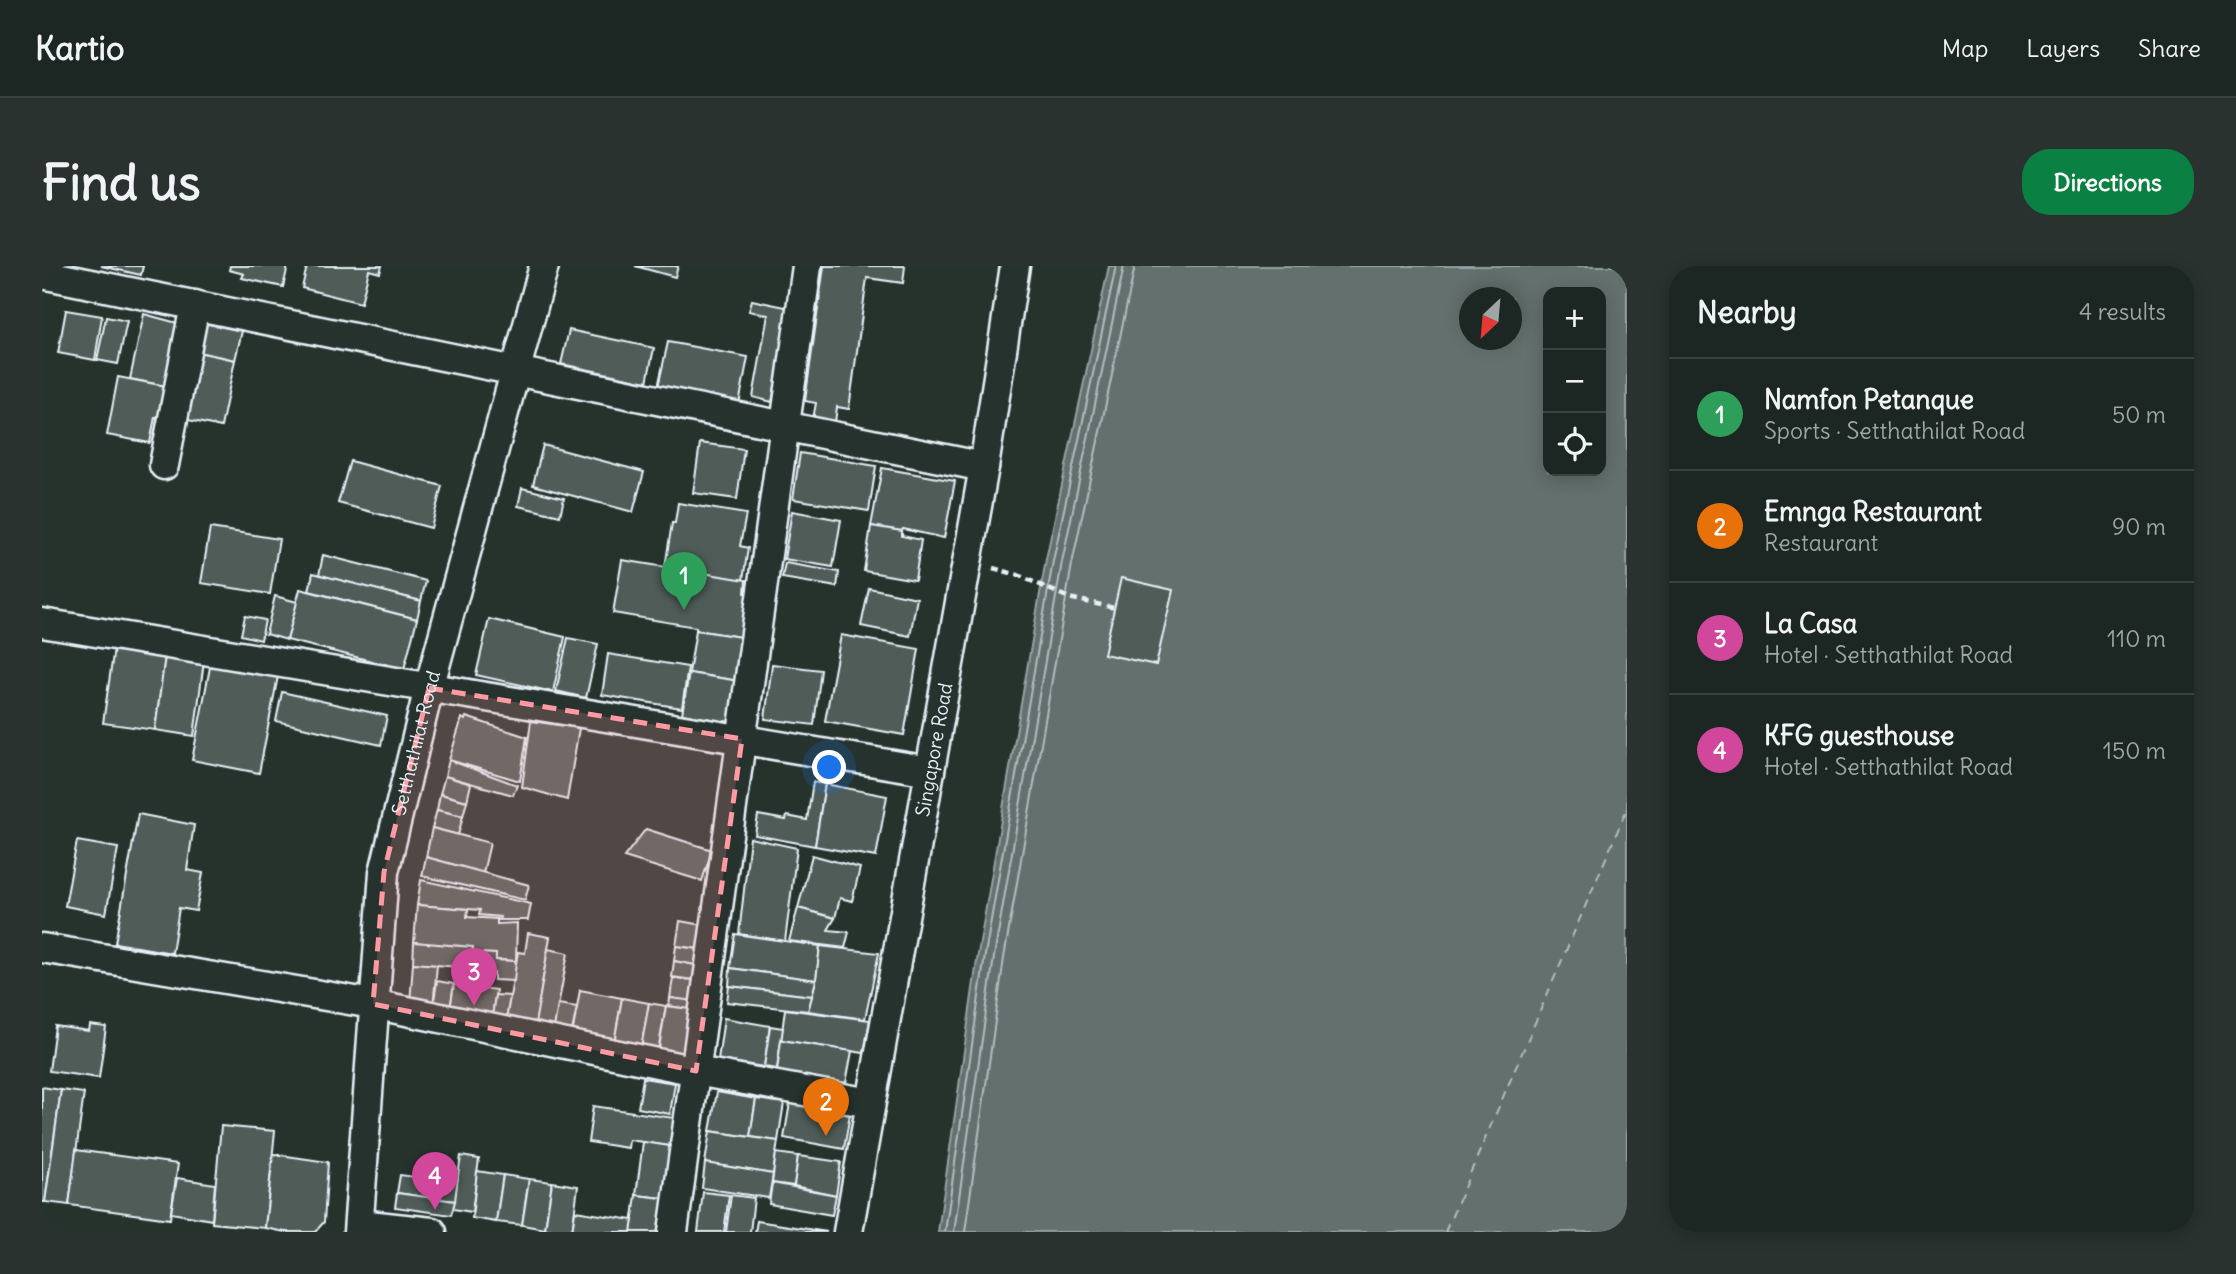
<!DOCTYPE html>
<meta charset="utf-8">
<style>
body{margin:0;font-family:Delius,sans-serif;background:#29322f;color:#f1f3f6}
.controls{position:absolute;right:21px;top:21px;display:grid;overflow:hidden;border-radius:14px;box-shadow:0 4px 18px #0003}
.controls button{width:63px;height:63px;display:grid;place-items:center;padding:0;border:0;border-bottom:2px solid #3a4340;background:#1c2622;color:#f1f3f6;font:35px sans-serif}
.compass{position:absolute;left:1417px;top:21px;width:63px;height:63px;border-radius:50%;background:#1c2622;box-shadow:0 4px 18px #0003;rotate:206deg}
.you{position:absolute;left:788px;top:502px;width:24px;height:24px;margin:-18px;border:5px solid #fff;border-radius:50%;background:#1a73e8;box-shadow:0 0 0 10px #1a73e833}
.badge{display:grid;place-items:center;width:46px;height:46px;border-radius:50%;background:#0b8043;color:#fff;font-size:23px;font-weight:700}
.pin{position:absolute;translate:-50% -58px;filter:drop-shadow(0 2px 4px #0008)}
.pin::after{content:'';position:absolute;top:37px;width:24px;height:21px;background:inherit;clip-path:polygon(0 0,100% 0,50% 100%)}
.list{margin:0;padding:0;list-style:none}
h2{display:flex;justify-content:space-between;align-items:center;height:91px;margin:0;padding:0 28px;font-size:30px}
h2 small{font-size:23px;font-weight:400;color:#a0a5a5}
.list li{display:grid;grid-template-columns:46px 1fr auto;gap:21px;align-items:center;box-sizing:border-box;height:112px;padding:0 28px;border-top:2px solid #3a4340}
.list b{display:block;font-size:26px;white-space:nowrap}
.list p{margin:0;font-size:23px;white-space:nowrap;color:#a0a5a5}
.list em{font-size:23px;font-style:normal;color:#a0a5a5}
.icon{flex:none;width:38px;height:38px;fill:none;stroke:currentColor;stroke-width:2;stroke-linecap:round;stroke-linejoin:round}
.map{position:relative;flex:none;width:1585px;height:966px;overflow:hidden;border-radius:28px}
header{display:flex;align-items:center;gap:42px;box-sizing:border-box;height:98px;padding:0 35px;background:#1c2622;border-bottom:2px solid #3a4340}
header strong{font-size:33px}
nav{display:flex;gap:38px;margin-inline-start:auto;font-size:24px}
.intro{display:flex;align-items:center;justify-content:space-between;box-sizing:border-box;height:168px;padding:0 42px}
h1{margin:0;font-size:49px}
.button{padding:18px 32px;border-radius:28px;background:#0b8043;color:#fff;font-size:24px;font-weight:700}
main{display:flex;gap:42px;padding:0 42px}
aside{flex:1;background:#1c2622;border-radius:28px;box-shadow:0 4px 18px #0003}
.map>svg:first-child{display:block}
.water{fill:#636f6d;stroke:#98a3a5;stroke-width:2;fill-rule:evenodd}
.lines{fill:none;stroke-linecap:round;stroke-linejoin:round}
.shore{stroke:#b3bdc0;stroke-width:2}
.ferry{stroke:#b3bdc0;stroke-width:2;stroke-dasharray:9 7;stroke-linecap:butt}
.building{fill:#505c59;stroke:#e8f1f8;stroke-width:2}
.minor-casing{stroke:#e8f1f8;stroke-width:33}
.path{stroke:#e8f1f8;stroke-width:4.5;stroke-dasharray:7 5;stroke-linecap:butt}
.minor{stroke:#26332d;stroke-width:28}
.marked{fill:#ff9aa2;fill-opacity:0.2;stroke:#ff9aa2;stroke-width:5;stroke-dasharray:14 9;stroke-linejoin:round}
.labels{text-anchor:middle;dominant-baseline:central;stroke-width:6;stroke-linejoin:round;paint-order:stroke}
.street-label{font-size:19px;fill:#e8f1f8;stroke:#26332d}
</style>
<header>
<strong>Kartio</strong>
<nav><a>Map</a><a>Layers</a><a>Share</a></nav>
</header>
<div class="intro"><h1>Find us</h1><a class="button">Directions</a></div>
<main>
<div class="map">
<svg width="1585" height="966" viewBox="0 0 1585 966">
<rect width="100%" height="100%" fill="#26332d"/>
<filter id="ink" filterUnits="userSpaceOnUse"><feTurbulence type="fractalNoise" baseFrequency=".0143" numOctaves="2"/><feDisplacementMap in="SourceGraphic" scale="14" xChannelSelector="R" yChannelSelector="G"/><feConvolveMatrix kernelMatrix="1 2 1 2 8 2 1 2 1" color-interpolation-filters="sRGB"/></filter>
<g filter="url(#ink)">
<!-- water -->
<path class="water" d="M1067 0H1585V966H896L936 688 1004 293ZM1506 26H1559V205H1506ZM1428 32H1470V74H1428Z"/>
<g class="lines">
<!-- shore -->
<g class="shore">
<polyline points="903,966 943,689 1011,295 1074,0"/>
<polyline points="912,966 952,691 1020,296 1082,0"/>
<polyline points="923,966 962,692 1030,298 1093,0"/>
</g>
<!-- ferry -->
<polyline class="ferry" points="1403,966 1585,543"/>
</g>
<!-- building -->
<g class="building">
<polygon points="59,0 101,0 99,9"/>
<polygon points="188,0 246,0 241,21 200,12 202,8 187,4"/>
<polygon points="265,0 340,0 338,7 327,4 319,37 260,22"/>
<polygon points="593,0 636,0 633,11"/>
<polygon points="782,0 863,0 861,17 825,12 807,143 795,141 793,156 771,153 774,137 763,135"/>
<polygon points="710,34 748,42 730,136 711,131 726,49 707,45"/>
<polygon points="24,44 60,50 53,94 16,87"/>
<polygon points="102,48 139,58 129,121 88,113"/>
<polygon points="64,51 85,55 76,98 55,94"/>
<polygon points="156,56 200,65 193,94 151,85"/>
<polygon points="527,64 612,82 605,116 519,98"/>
<polygon points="626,76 706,91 697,138 616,121"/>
<polygon points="151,85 193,94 179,161 137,152"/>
<polygon points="76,111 129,121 122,153 113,151 108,177 65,169"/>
<polygon points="658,177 702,183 695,233 651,227"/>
<polygon points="501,179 602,206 591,246 491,219"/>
<polygon points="758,187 834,200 827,245 751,233"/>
<polygon points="308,195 400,220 389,262 296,237"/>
<polygon points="840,202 913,215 902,272 861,263 860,265 829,260"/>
<polygon points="480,222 522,232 518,250 476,240"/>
<polygon points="636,237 704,248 698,280 706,282 701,314 623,301 630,257 633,257"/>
<polygon points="750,245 799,254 791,301 742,293"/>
<polygon points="829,260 860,265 860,270 879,274 873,314 822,305"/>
<polygon points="168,262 237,273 228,328 159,317"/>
<polygon points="281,289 384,315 379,335 277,309"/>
<polygon points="580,294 704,314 703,327 712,328 705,372 654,364 654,361 571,347"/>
<polygon points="743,297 797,306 795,321 740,312"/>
<polygon points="271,307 379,335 375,353 267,325"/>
<polygon points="1079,312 1131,324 1114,399 1062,388"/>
<polygon points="827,322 875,332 868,370 819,360"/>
<polygon points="258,323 375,353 362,403 245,374"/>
<polygon points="233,330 255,336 245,374 224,368"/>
<polygon points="203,350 223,354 219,374 199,369"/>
<polygon points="447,353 523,371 511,426 434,409"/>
<polygon points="654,364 705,372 697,415 647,407"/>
<polygon points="799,369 877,383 862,469 783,455"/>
<polygon points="526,372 556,378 544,432 514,425"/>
<polygon points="72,382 123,390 113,464 61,457"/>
<polygon points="566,388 646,401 640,442 560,429"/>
<polygon points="123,390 162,395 152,470 113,464"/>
<polygon points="169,396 236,410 217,507 150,494"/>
<polygon points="730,398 779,404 772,459 723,453"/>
<polygon points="647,407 697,415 691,457 640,448"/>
<polygon points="240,426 345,450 339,479 234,455"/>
<polygon points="424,451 485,471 478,515 407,494 420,452 423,454"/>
<polygon points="489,455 537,462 525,534 480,521"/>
<polygon points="407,494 475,519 471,529 403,510"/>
<polygon points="403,510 429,518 425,535 398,528"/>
<polygon points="771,516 783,518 773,580 713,569 716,549 744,554 745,550 765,554"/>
<polygon points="783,518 845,530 834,591 773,580"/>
<polygon points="398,528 425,535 421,550 395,544"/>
<polygon points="395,544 421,550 416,569 390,562"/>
<polygon points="96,548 152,559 145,604 161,607 154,645 137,642 130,687 73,677"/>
<polygon points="390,562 448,577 441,607 384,591"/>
<polygon points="604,563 670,584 660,615 582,591"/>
<polygon points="708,572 755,582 743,675 697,668"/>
<polygon points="35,575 76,582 64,648 23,640"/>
<polygon points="770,589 818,602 810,635 798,632 793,652 756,642"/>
<polygon points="384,591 487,619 483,634 380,610"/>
<polygon points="379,614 489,638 486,654 457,654 458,651 437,649 438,644 375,639"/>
<polygon points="375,639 426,643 425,651 455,653 455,658 475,657 474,695 454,694 454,688 430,687 431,683 372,676"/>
<polygon points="756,642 793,652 786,664 807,666 803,682 747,675"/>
<polygon points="638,655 661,659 657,683 634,680"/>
<polygon points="486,667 508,671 493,760 464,753 476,686 483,687"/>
<polygon points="693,668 778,680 774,714 688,702"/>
<polygon points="372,676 431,681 430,687 454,688 454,694 474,695 472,715 452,714 452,707 428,705 428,702 371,697"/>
<polygon points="634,680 656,683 653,699 632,695"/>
<polygon points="778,680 837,687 823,753 766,745 774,714"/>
<polygon points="506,683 526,687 512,762 493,758"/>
<polygon points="632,695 653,699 651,714 630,711"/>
<polygon points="371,697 395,699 391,741 368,738"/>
<polygon points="688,702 774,714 770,730 687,720"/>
<polygon points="631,712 651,714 648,735 628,732"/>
<polygon points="395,715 412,718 408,744 391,741"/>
<polygon points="412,718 454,724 450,751 408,744"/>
<polygon points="687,720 770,730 766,745 685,736"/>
<polygon points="538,724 580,732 572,777 530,769"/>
<polygon points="453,729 468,730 464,753 450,751"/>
<polygon points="580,732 607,737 599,782 572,777"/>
<polygon points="628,732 653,735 652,744 627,740"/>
<polygon points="607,737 624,740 616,785 599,782"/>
<polygon points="516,738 535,741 530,765 512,762"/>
<polygon points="624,740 656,744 648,795 616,788"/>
<polygon points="743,743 828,754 822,787 739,774"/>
<polygon points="682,752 728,760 722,801 676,794"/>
<polygon points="48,759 64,761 57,812 7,805 13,760 47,765"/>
<polygon points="728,760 741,762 735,803 722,801"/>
<polygon points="739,774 810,785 804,817 735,805"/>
<polygon points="601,812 633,817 628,848 596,842"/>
<polygon points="0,821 19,824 3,936 0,936"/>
<polygon points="19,824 42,827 27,939 3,936"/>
<polygon points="675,826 714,833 708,871 668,865"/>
<polygon points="714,833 742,837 736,875 708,871"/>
<polygon points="748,837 808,848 802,883 742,872"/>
<polygon points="551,840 639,853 634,885 627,884 628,880 587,874 586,882 546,876"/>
<polygon points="179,860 233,865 223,962 170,957"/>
<polygon points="668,865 736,875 731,908 663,897"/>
<polygon points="601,876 628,880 621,932 594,929"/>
<polygon points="34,884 136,898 128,953 27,939"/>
<polygon points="734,887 756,890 752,920 730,917"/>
<polygon points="231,888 286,896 282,956 273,966 243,966 223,962"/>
<polygon points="419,890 437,893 430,946 411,943"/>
<polygon points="756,890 799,896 794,929 752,920"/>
<polygon points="663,897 731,908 727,932 660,922"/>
<polygon points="435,905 461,909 454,956 430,952"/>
<polygon points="399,907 416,910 413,935 355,927 358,909 398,914"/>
<polygon points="461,909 487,913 480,959 454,956"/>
<polygon points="135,912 173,918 170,954 129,947"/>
<polygon points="487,913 510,916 503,963 480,959"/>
<polygon points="510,916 536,920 530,966 503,963"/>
<polygon points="730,917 794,929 790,949 727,938"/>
<polygon points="661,926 687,929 682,966 656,966"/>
<polygon points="355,927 413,935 411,943 409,949 353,941"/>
<polygon points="594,929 621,932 617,966 589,966"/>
<polygon points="689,929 712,932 708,966 684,966"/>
<polygon points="533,945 591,954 589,966 530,966"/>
<polygon points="715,955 785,966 713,966"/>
</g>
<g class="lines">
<defs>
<g id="minor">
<polyline points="0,8 942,201"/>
<polyline points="122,199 153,39"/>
<polyline points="0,357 888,505"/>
<polyline points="0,682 331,738 654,805 828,837"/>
<polyline points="317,958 390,966"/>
<path id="s1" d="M316 966 342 606 387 422 502 0"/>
<polyline points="631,966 765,0"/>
<path id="s2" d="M806 966 942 201 973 0"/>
</g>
</defs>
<!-- minor casing -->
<use href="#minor" class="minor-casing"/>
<!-- path -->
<polyline class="path" points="951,302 976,309 1027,332 1073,342"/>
<!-- minor -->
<use href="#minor" class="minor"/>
</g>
</g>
<!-- marked area -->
<path class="marked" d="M387 422 700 473 654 805 331 738 342 606Z"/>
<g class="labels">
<!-- street labels -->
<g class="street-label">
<text stroke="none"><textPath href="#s1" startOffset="494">Setthathilat Road</textPath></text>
<text stroke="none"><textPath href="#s2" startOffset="490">Singapore Road</textPath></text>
</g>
</g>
</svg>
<div class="controls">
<button>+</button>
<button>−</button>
<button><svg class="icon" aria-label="locate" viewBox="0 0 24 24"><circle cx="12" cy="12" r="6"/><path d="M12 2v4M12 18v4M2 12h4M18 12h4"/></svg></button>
</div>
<svg class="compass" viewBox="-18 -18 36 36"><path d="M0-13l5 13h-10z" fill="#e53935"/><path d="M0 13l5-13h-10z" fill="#a0a5a5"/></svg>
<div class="you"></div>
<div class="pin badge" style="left:642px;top:344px;background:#2e9e5b">1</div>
<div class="pin badge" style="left:784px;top:870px;background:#e8710a">2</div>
<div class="pin badge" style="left:432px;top:740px;background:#d1479c">3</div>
<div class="pin badge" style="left:393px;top:944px;background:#d1479c">4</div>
</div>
<aside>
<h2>Nearby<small>4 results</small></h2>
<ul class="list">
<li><span class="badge" style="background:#2e9e5b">1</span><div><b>Namfon Petanque</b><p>Sports · Setthathilat Road</p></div><em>50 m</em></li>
<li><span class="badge" style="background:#e8710a">2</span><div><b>Emnga Restaurant</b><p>Restaurant</p></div><em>90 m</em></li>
<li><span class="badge" style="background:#d1479c">3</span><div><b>La Casa</b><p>Hotel · Setthathilat Road</p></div><em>110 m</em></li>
<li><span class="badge" style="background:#d1479c">4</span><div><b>KFG guesthouse</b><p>Hotel · Setthathilat Road</p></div><em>150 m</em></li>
</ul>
</aside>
</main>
